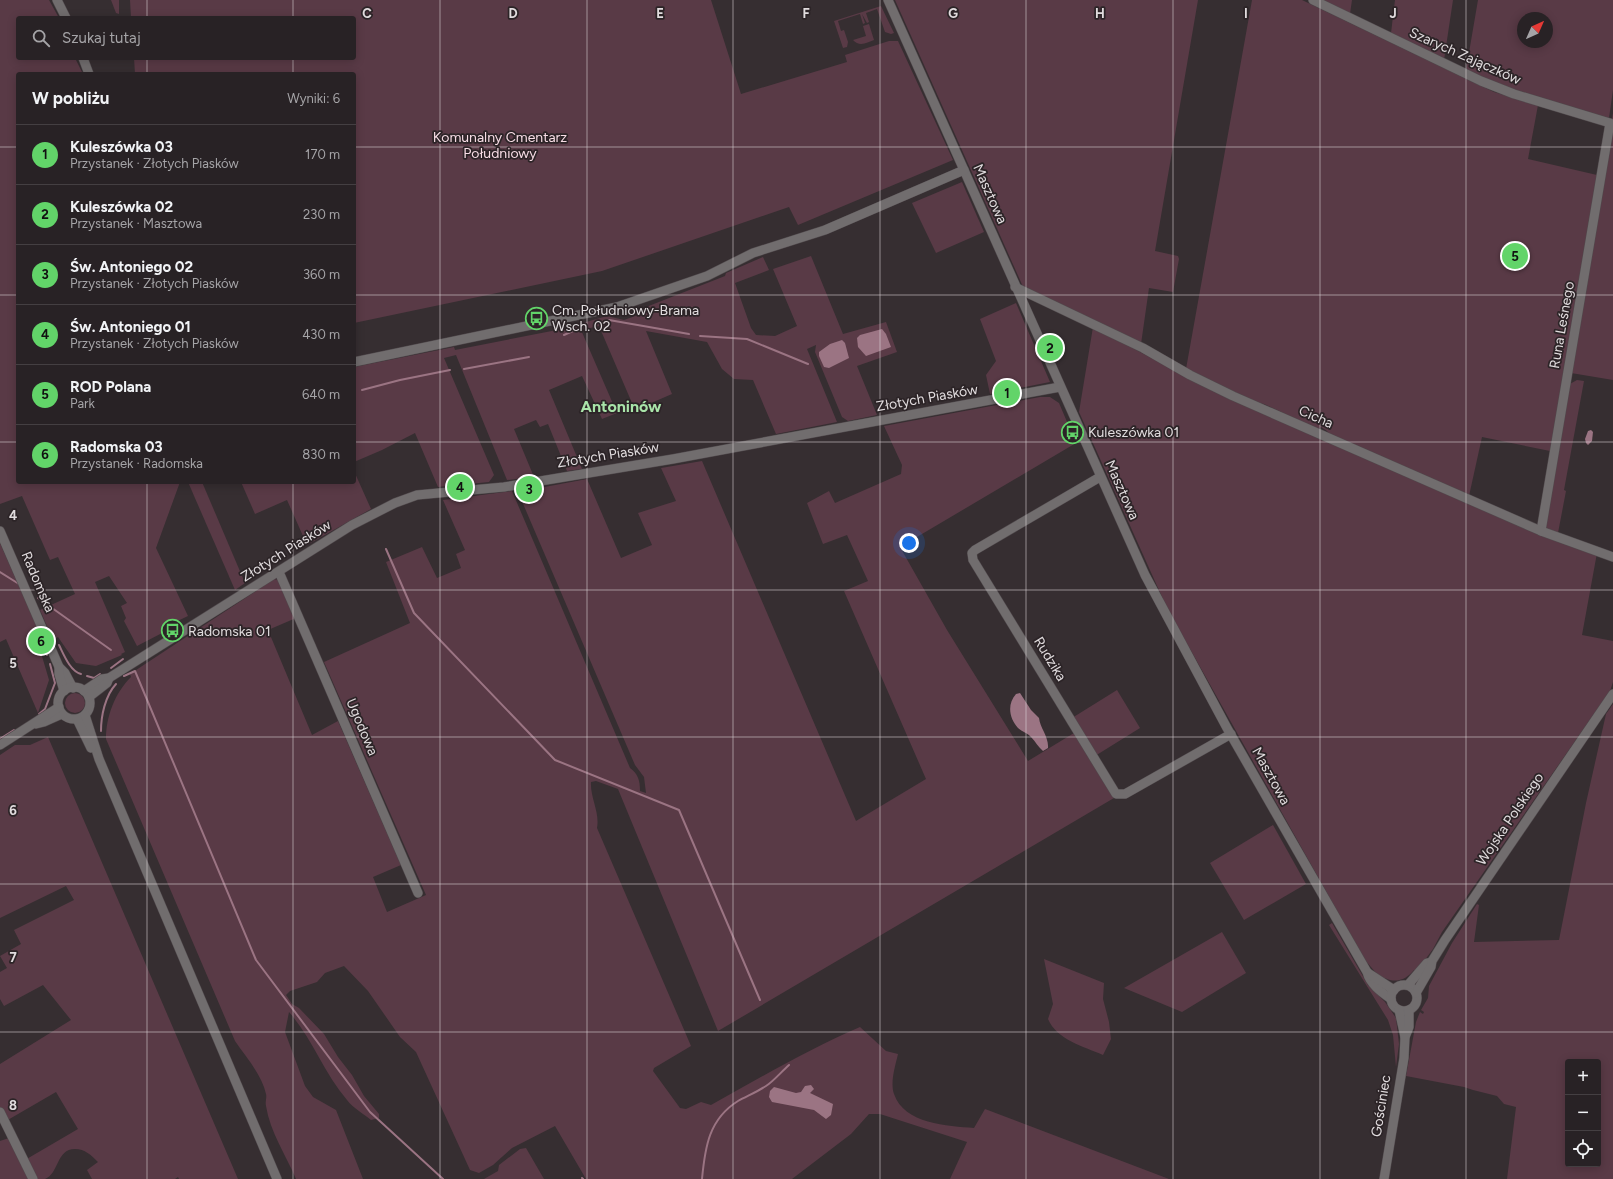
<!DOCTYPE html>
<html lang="pl">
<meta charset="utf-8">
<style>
body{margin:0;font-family:Figtree,sans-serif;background:#342f32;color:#f1f3f6}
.controls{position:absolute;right:12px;bottom:12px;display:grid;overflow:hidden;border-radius:4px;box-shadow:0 2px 10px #0003}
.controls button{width:36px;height:36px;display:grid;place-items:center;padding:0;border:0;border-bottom:1px solid #443f42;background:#282225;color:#f1f3f6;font:20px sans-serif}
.compass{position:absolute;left:1517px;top:12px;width:36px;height:36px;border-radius:50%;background:#282225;box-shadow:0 2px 10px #0003;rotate:45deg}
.you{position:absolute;left:909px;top:543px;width:14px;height:14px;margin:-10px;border:3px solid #fff;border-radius:50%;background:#1a73e8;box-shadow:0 0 0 6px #1a73e833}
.badge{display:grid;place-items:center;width:26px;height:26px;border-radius:50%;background:#62d469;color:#111;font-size:13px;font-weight:700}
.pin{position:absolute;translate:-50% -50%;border:2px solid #fff;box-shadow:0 1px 4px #0006}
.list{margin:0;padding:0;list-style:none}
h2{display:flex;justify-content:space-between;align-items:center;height:52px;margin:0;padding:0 16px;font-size:17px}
h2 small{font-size:13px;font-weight:400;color:#a5a4a7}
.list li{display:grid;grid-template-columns:26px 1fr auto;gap:12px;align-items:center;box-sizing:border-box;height:60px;padding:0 16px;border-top:1px solid #443f42}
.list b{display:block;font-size:15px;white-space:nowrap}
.list p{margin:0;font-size:13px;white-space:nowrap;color:#a5a4a7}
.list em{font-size:13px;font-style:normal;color:#a5a4a7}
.icon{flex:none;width:22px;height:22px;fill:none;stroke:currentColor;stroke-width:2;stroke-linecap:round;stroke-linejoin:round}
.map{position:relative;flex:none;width:1613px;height:1179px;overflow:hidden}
.search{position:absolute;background:#282225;box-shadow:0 2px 10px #0003;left:16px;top:16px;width:340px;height:44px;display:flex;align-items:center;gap:10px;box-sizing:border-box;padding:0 14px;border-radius:4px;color:#a5a4a7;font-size:15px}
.panel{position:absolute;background:#282225;box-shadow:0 2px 10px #0003;left:16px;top:72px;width:340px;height:412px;border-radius:4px}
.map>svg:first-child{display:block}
.green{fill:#593a46;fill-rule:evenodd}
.water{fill:#9b7483}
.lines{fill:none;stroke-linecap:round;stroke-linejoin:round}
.stream{stroke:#9b7483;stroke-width:2}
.minor-casing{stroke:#514a4d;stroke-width:10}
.minor{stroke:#716d6e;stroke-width:9}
.grid{fill:none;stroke:#e1dcde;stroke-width:1;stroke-opacity:0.55}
.labels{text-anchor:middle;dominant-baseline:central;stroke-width:3.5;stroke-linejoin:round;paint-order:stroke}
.street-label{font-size:14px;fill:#e1dcde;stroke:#2c2427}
.park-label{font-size:14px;fill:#f7dce5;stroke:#2c2427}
.poi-label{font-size:14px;fill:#e1dcde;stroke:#2c2427;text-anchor:start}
.quarter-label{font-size:16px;font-weight:bold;fill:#a9e4a9;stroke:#2c2427}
.grid-label{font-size:13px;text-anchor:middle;font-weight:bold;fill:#e1dcde;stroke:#2c2427;stroke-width:3.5;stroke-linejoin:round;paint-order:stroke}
</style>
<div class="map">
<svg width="1613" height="1179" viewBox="0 0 1613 1179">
<rect width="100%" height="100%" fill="#362e31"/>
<!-- green -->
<g class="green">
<polygon points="0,0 49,0 59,18 18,18 18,58 75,58 83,74 18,74 18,482 180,482 156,548 188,616 163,628 164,632 137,646 124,621 126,618 121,606 127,603 109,576 95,582 125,652 121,654 122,655 96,666 76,663 58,637 53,640 40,610 75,594 58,557 50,560 22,496 0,504"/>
<polygon points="111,0 119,0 119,14 116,13"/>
<polygon points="130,0 711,0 741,94 847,62 845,55 889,41 898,41 953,160 798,225 789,207 602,271 354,323 354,74 135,74 134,58 354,58 354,18 131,18"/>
<polygon points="895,0 1198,0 1155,251 1178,256 1179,259 1173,292 1149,288 1141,344 1024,289"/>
<polygon points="1252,0 1302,0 1494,92 1538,105 1528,159 1597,175 1567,361 1564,365 1566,369 1550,451 1482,437 1469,496 1330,435 1327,431 1321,427 1317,429 1264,404 1257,403 1186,369"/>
<polygon points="1323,0 1352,0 1350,14"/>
<polygon points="1395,0 1453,0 1444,60 1391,33"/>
<path d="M1478 0H1613V90L1609 118 1514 91 1466 70ZM1523 18H1547V42H1523Z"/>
<polygon points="881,6 894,33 891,34 885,32 877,9 866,13 869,22 867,23 862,14 865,23 863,24 860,14 838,21 841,31 844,30 848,42 847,47 843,48 834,21"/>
<path d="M869 24 874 40C867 43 859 47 853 40L866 36 863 26Z"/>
<polygon points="1613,113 1613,380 1571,373"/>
<polygon points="962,182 984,232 936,253 912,203"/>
<polygon points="811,256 843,334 886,322 897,352 857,366 877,415 848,421 842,417 815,352 816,345 807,349 837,422 776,434 753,380 734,379 722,369 707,342 646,331 672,394 635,410 599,326 581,330 617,413 602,419 582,376 549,390 582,469 567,471 548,424 540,427 536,420 514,429 534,477 507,480 456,355 444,358 494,475 489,482 438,487 415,433 382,450 354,462 354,367 454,347 455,350 562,329 607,316 624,320 638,315 636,311 725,276 726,273 763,257 769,270 735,283 751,328 756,335 775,336 797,326 773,269"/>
<polygon points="1016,303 1050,382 990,394 986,375 996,361 980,319"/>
<path d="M1093 327 1189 378 1597 553 1582 635 1613 641V682L1610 691 1442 932 1433 949 1416 972 1414 970C1407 979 1396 984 1385 978L1384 979 1377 974 1364 959 1167 608 1079 412Z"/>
<polygon points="1577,380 1584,381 1564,490 1566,491 1558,533 1544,527 1568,385"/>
<path d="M1040 397H1050L1059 403 1076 443 900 547 947 630 1028 761 1074 733 1114 798 718 1031 618 789 596 781 591 782C590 798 600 812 597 828L691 1046 654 1068 653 1071 680 1108 686 1109 701 1102 711 1105C761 1077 809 1049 860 1027L886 1051 898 1054C895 1067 890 1082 894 1094 904 1124 948 1126 974 1128L985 1109 1169 1179H950L967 1142 880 1114H869L851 1134 792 1179H586L555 1126 512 1148 493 1165 479 1173 470 1170 416 1052 400 1037 368 991 344 966 325 973 317 982 290 991 286 995 292 1004 299 1008 324 1034 338 1057 352 1075 364 1096 379 1114V1118L371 1120C364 1114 353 1108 347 1100 324 1073 312 1038 289 1012L285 1032 305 1086 313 1097 336 1110 363 1179H296C286 1155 270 1132 266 1106 265 1102 267 1097 266 1094 262 1075 246 1057 235 1041L106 739C106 716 115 693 131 677L130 674 271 581 274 579 279 580 296 618 268 630 312 735 338 721 401 865 373 877 387 912 426 895 324 662 410 623 386 562 422 547 437 578 461 568 456 554 465 550 443 500 512 491 630 768C638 774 640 780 640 791L646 793 644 777 635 765 518 492 587 479 621 558 652 545 638 513 676 501 661 468 702 461 856 821 926 779 844 591 868 581 847 535 823 544 807 503 829 491 835 503 901 474 902 465 884 426Z"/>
<polygon points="354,471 371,509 307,545 287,500 255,514 241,482 354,482"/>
<polygon points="188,482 202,482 245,583 235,590"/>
<polygon points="0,543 44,643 39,646 49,680 38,713 6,639 0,642"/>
<polygon points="1117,690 1140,728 1095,756 1072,718"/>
<circle cx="75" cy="703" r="10"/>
<path d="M1613 704V1179H1507L1516 1107 1504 1104 1497 1096 1473 1090 1464 1087 1406 1076 1416 1022 1420 1012 1423 1014 1424 1012 1421 1010 1428 998 1429 986 1452 943 1477 904 1479 905 1474 942 1559 940 1586 803 1606 714ZM1568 1062H1598V1164H1568Z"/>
<path d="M48 737 238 1179H179L178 1177 175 1179H92L87 1170 98 1162C91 1155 85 1149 75 1149 56 1149 59 1174 45 1179 42 1179 38 1179 35 1179L25 1160 78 1129 56 1092 6 1121 0 1109V1064L71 1020 43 985 4 1006 0 999V972L7 968 0 956 21 944 14 930 74 900 66 886 0 918V755L15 745H30Z"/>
<polygon points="1273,825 1306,884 1244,920 1210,863"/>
<polygon points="1332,923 1368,985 1385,1002 1396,1018 1399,1044 1396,1067 1393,1035 1388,1020 1329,925"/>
<polygon points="1222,932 1246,973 1182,1012 1124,988"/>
<path d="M1044 959 1104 983 1103 999 1109 1022 1111 1039 1103 1055C1083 1046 1057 1040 1048 1019L1053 1004Z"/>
<polygon points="9,1138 29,1179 0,1179 0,1141"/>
<polygon points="526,1148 544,1179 484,1179 498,1171 499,1165 520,1149"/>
</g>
<!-- water -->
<g class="water">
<polygon points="882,329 886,334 891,347 866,356 858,347 857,338 860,335"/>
<polygon points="842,340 845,343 849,358 829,368 824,367 819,356 819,352 830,344"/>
<polygon points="1591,430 1593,432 1592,441 1588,445 1586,443 1585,439 1588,431"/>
<path d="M1020 693 1031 710 1039 718C1040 728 1049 737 1048 748L1043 751C1038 747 1036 742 1031 737 1028 733 1022 732 1018 728 1009 718 1007 704 1016 694Z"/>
<polygon points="811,1085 814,1089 810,1093 833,1104 831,1115 826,1119 814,1110 772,1102 769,1097 770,1091 774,1087 796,1093 801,1092 805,1086"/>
</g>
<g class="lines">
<!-- stream -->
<g class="stream">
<polyline points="609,320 689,334"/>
<polyline points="564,335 575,330"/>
<polyline points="700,336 747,339 808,364"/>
<polyline points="464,369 529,357"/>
<polyline points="362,390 400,380 450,370"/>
<polyline points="386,549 414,613 555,760 679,810 760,1000"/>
<polyline points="0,572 19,584"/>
<polyline points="38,598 111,650"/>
<path d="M59 645C64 655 70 671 81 674"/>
<polyline points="46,649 47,655"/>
<polyline points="111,668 123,659"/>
<polyline points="87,676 94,678 100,674"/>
<polyline points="124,676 135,671 256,960 370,1112 443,1179"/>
<polyline points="39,714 45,709 55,683 50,664"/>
<path d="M101 731C101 716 105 696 116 684"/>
<polyline points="0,739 14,730"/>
<polyline points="582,1178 583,1179"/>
<path d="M702 1179C705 1147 709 1119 738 1101 747 1096 757 1092 766 1086 774 1081 781 1072 789 1065"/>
</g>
<defs>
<g id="minor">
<polyline points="57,0 66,18"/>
<path d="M888 0 1145 575 1227 728 1367 972C1370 984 1381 992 1391 999"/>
<polyline points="1313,0 1481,81 1514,94 1610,123 1541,531"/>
<polyline points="83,58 89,74"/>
<polyline points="1015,287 1143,348 1190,375 1233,396 1541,531 1613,557"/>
<polyline points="354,362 617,307 707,276 753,253 825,230 964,170"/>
<polyline points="1100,477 975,550 972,553 973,560 1116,794 1125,794 1231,734"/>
<polyline points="0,531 59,667 65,673 73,688"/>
<polyline points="279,572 418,893"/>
<polyline points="59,667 59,674 64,691"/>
<circle cx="74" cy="703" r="16"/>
<polyline points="84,691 102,679 109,678 352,525 395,503 417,495 504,487 673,459 1060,387"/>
<polyline points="89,697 107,683 109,678"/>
<polyline points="85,715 99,759 277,1179"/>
<polyline points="77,719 91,748"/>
<polyline points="36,724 44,722 62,714"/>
<polyline points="0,745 59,707"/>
<polyline points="1368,973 1394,990"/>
<circle cx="1404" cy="998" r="13"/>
<polyline points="1408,985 1427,963 1431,962"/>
<polyline points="1416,993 1431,967 1432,961 1445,940 1613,694"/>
<polyline points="1399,1010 1405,1037"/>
<polyline points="0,1112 33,1179"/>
<polyline points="1384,1179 1404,1058 1405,1037 1409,1027 1409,1010"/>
</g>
</defs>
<!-- minor casing -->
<use href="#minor" class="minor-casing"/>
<!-- minor -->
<use href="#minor" class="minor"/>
</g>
<!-- grid -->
<path class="grid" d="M147 0V18M293 0V18M440 0V1179M587 0V1179M733 0V1179M880 0V1179M1026 0V1179M1173 0V1179M1320 0V1179M1466 0V1179M147 58V74M293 58V74M0 147H18M354 147H1613M0 295H18M354 295H1613M0 442H18M354 442H1613M147 482V1179M293 482V1179M0 590H1613M0 737H1613M0 884H1613M0 1032H1613"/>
<!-- icons -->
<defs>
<symbol id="bus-ring" viewBox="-11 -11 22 22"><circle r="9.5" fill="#2c2427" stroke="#62d469" stroke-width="1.5"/><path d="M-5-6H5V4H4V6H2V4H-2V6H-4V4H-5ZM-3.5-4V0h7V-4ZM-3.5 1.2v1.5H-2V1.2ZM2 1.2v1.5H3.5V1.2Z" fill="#62d469"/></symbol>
</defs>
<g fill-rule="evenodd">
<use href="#bus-ring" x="524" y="306" width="25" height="25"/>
<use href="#bus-ring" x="1060" y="420" width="25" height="25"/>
<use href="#bus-ring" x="160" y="618" width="25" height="25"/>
</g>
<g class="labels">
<!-- street labels -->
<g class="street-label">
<text transform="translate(1465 56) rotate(24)">Szarych Zajączków</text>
<text transform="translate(990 194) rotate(66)">Masztowa</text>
<text transform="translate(1562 325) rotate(-80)">Runa Leśnego</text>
<text transform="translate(927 398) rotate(-10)">Złotych Piasków</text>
<text transform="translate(1316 417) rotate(24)">Cicha</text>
<text transform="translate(608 455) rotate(-9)">Złotych Piasków</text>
<text transform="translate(1122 490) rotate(66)">Masztowa</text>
<text transform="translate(286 551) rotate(-32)">Złotych Piasków</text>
<text transform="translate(38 582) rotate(67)">Radomska</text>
<text transform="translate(1050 659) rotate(59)">Rudzika</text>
<text transform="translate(362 727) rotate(67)">Ugodowa</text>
<text transform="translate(1271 776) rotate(61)">Masztowa</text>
<text transform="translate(1510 819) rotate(-56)">Wojska Polskiego</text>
<text transform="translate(1381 1106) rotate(-81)">Gościniec</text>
</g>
<!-- park labels -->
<g class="park-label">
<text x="500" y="137">Komunalny Cmentarz<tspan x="500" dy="16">Południowy</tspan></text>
</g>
<!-- poi labels -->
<g class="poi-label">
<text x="552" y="310">Cm. Południowy-Brama<tspan x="552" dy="16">Wsch. 02</tspan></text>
<text x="1088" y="432">Kuleszówka 01</text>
<text x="188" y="631">Radomska 01</text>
</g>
<!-- quarter labels -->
<g class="quarter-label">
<text x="621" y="406">Antoninów</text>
</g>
</g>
<g class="grid-label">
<text x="367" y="18">C</text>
<text x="513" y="18">D</text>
<text x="660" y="18">E</text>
<text x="806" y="18">F</text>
<text x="953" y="18">G</text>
<text x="1100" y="18">H</text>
<text x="1246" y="18">I</text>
<text x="1393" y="18">J</text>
<text x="13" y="520">4</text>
<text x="13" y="668">5</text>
<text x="13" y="815">6</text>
<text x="13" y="962">7</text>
<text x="13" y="1110">8</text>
</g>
</svg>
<div class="controls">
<button>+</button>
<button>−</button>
<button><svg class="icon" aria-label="locate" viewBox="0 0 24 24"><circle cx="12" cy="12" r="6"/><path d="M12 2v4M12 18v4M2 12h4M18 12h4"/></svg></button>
</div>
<svg class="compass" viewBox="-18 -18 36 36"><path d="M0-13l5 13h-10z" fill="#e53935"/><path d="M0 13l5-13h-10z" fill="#a5a4a7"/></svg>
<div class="you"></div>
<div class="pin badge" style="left:1007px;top:393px">1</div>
<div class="pin badge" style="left:1050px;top:348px">2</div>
<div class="pin badge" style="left:529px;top:489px">3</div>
<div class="pin badge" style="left:460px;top:487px">4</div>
<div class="pin badge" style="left:1515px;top:256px">5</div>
<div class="pin badge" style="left:41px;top:641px">6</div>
<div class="search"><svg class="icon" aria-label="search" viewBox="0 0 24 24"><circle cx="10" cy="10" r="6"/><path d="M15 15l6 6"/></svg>Szukaj tutaj</div>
<section class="panel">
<h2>W pobliżu<small>Wyniki: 6</small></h2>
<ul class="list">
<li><span class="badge">1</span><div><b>Kuleszówka 03</b><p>Przystanek · Złotych Piasków</p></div><em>170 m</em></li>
<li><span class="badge">2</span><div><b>Kuleszówka 02</b><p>Przystanek · Masztowa</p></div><em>230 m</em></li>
<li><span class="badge">3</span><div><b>Św. Antoniego 02</b><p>Przystanek · Złotych Piasków</p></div><em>360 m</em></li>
<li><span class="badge">4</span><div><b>Św. Antoniego 01</b><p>Przystanek · Złotych Piasków</p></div><em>430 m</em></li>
<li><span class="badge">5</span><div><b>ROD Polana</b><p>Park</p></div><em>640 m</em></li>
<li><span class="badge">6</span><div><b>Radomska 03</b><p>Przystanek · Radomska</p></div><em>830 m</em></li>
</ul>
</section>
</div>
